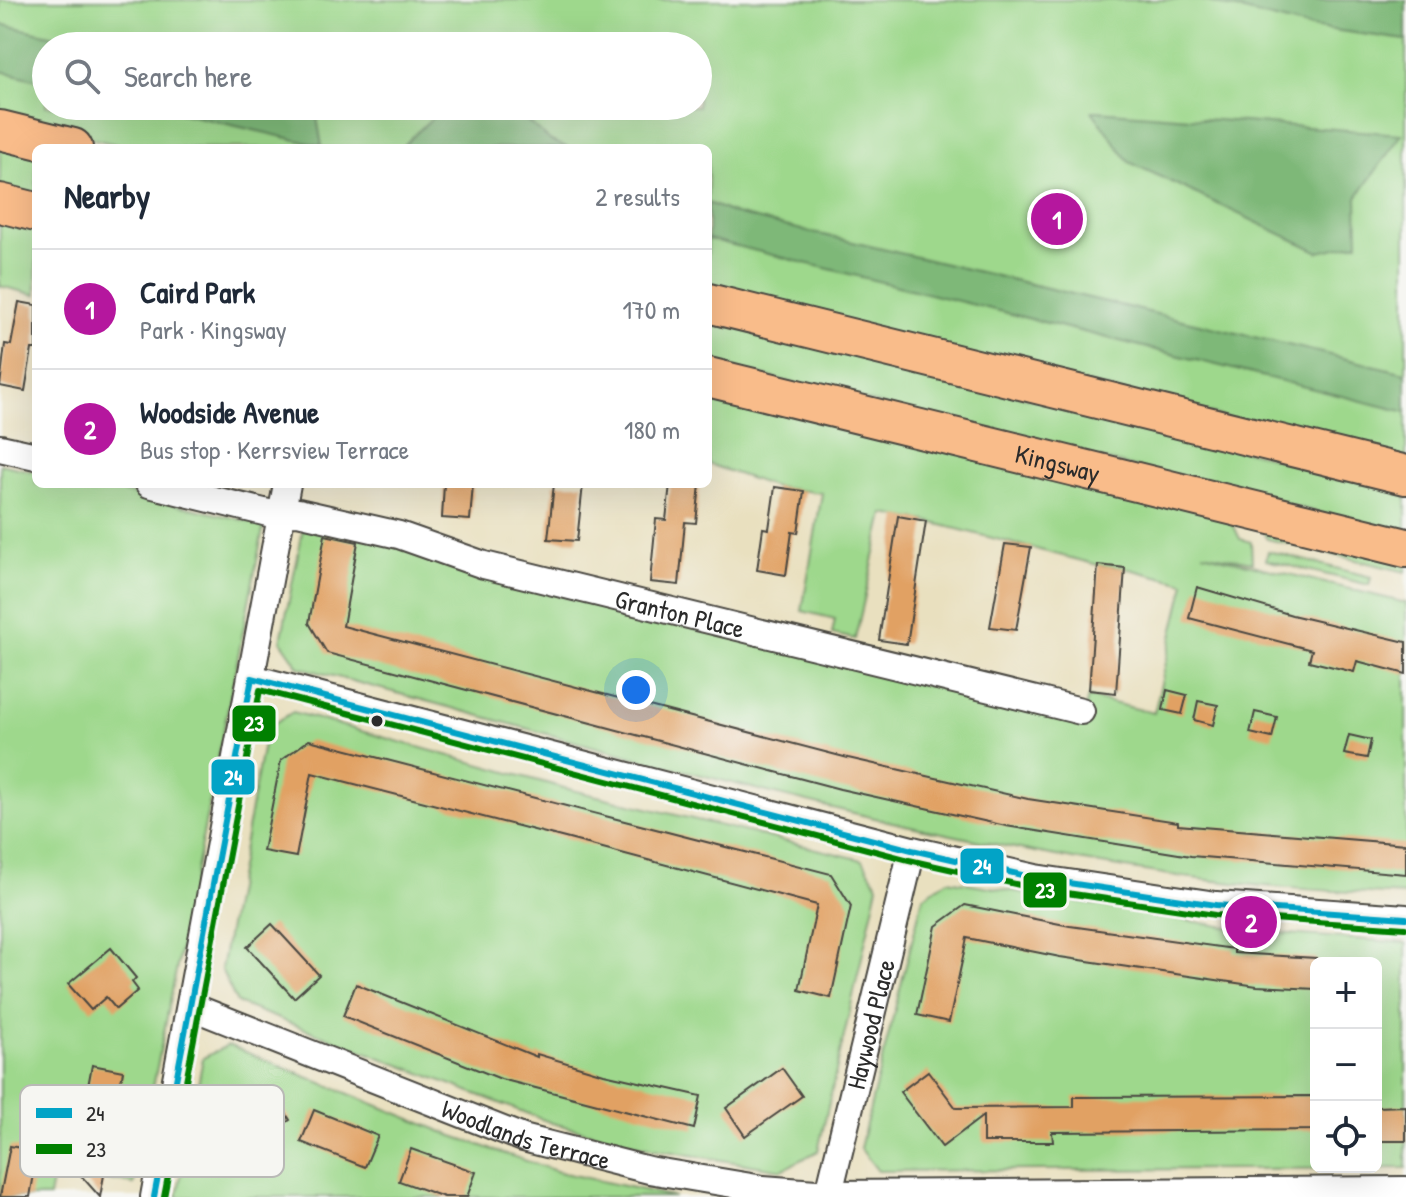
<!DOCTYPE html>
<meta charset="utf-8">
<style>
body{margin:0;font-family:"Patrick Hand",sans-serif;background:#f2f2f3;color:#1f2937}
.controls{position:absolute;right:24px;bottom:24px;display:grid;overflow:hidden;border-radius:12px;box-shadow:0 8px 32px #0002}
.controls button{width:72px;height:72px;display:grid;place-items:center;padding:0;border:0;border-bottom:2px solid #e0e1e3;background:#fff;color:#1f2937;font:40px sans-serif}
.you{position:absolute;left:636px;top:690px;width:28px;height:28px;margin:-20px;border:6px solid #fff;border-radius:50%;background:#1a73e8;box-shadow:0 0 0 12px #1a73e833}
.badge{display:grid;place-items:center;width:52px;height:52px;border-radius:50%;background:#b5179e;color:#fff;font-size:26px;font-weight:700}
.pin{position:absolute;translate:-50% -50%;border:4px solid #fff;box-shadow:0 2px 8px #0006}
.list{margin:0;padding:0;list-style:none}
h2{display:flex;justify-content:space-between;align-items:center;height:104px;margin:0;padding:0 32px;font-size:34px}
h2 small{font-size:26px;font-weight:400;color:#747a83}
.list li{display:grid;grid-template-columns:52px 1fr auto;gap:24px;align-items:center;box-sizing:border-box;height:120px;padding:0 32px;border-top:2px solid #e0e1e3}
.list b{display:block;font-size:30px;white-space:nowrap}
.list p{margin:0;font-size:26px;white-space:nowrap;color:#747a83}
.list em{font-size:26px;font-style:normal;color:#747a83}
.icon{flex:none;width:44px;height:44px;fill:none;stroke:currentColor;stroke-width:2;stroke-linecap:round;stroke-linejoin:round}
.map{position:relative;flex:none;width:1406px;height:1197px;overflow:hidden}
.search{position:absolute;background:#fff;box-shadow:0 8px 32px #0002;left:32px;top:32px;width:680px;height:88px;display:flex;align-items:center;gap:20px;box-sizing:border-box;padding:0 28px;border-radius:44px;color:#747a83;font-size:30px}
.panel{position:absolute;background:#fff;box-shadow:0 8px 32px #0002;left:32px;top:144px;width:680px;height:344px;border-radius:12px}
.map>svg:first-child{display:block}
.green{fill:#9ed88c;stroke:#64825c;stroke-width:2;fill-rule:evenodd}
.forest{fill:#7eb878;stroke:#547252;stroke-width:2}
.building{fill:#e1a164}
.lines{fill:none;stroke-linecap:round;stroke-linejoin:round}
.minor-casing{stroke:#484641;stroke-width:30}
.highway-casing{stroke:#484641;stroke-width:42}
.minor{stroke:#fff;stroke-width:26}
.highway{stroke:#f9bc8a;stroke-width:38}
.bus-1-casing{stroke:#f6f6f2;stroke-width:12}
.bus-2-casing{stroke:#f6f6f2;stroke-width:12}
.bus-1{stroke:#02a3c6;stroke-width:6}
.bus-2{stroke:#008000;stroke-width:6}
.bus-dot{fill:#2b2b2b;stroke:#f6f6f2;stroke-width:3}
.labels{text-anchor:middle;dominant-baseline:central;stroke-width:6;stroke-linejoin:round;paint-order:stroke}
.street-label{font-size:26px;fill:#2b2b2b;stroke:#f6f6f2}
.key{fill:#f6f6f2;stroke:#b9b9b6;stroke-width:2}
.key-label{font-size:22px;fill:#2b2b2b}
.line-badge{stroke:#f6f6f2;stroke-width:3}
.badge-label{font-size:22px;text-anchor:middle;font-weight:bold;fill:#fff}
</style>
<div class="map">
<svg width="1406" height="1197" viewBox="0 0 1406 1197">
<rect width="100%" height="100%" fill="#f6f6f2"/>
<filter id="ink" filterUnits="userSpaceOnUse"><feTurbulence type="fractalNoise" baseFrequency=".0125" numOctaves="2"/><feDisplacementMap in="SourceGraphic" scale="16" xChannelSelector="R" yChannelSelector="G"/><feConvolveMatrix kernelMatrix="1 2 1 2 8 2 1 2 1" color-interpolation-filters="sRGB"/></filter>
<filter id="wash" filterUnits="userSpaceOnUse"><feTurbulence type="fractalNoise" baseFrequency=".006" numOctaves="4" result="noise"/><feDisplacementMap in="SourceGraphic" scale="32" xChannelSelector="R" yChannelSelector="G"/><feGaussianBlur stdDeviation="1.8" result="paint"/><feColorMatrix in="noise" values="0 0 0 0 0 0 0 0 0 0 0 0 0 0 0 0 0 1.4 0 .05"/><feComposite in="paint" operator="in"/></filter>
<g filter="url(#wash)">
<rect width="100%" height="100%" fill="#e9e0bf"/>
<!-- green -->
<g class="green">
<path d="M0 0H1406V462L708 290V148H131L0 116ZM46 46H698V106H46Z"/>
<polygon points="0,144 36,153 36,197 0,189"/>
<polygon points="0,219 36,227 36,295 0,286"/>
<polygon points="708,320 1406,490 1406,534 708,362"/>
<path d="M708 391 1230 518 1240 539 1251 542 1252 562 1203 553 1406 603V895C1329 891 1252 887 1177 876 879 833 589 743 299 667L281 641 304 523 383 540 458 571 1081 723 1088 697 1154 713 1185 583 1125 568 1098 565 926 521 884 514 855 639 832 634 835 619 802 611 822 493 775 487 708 464Z"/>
<polygon points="0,464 36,472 36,484 88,484 264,525 134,1184 54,1171 49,1197 0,1197"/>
<polygon points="1261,527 1406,563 1406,572 1267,539"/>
<polygon points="1268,551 1371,577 1369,585 1266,560"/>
<polygon points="293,712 564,788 863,860 878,886 818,1151 782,1170 654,1149 552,1123 237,1003 221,969 266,728"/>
<path d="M948 880 1250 931 1406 943V1168L878 1171 860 1148 923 897ZM1316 963H1376V1167H1316Z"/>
<polygon points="228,1045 453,1136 559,1172 675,1197 177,1197 203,1058"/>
</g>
<!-- forest -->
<g class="forest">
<polygon points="1201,0 1406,0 1406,40 1303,26"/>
<polygon points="0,24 101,46 46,46 46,82 0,71"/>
<polygon points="150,106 315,106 322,146"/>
<polygon points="444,106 509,106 551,141 569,148 401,148"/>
<polygon points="1092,111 1097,111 1402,134 1357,197 1358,243 1319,252 1129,162"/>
<polygon points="708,203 735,214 1406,373 1406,412 708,239"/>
</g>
<g id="blocks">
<!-- building -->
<g class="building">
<polygon points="19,302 36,305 36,349 32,349 25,391 0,386 5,344 11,345"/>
<polygon points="444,484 473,484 470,520 442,518"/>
<polygon points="554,484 583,484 577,541 548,539"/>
<polygon points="670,484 700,484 696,523 685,522 679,585 650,582 656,519 666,520"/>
<polygon points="775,487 804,491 798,533 792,532 786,575 757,570 763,528 769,529"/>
<polygon points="898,516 926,521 907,644 879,640"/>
<polygon points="325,535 358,542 343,626 848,758 1028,799 1178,822 1178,825 1406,844 1406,874 1191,856 1006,826 840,789 327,653 309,623"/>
<polygon points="1005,544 1031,547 1016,630 990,627"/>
<polygon points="1098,565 1125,568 1116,693 1089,690"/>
<polygon points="1197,587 1292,615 1406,642 1406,674 1357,661 1354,672 1309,661 1312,650 1189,618"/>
<polygon points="1167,690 1187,695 1182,714 1163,710"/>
<polygon points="1198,701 1218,705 1213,725 1194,720"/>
<polygon points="1255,712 1277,717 1272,738 1250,733"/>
<polygon points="1349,735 1371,740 1367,758 1344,754"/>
<polygon points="309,740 831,874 851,906 831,998 799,990 817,905 565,838 312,773 296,857 263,851 281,760"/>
<polygon points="965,905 1070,926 1234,949 1234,953 1316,958 1316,989 1257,986 1060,957 967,938 949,1022 917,1015 936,926"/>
<polygon points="272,924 319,975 294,998 247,947"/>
<polygon points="111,948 136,978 132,982 138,990 116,1009 106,997 91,1010 68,984"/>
<polygon points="356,984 537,1057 537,1054 604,1074 701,1096 694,1129 501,1079 343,1016"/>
<polygon points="92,1065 123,1071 100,1197 60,1152 77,1145"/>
<polygon points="782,1068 802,1096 745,1136 726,1108"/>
<polygon points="928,1071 956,1108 1074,1107 1074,1097 1316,1096 1316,1130 1052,1132 1053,1142 983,1142 983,1116 942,1147 900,1092"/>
<polygon points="272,1091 290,1120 232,1157 213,1128"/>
<polygon points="1406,1106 1406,1141 1376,1141 1376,1107"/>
<polygon points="314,1110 378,1136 365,1167 301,1142"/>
<polygon points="10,1146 38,1151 30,1197 0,1197"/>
<polygon points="411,1149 476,1172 467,1197 444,1197 399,1181"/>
</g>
</g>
</g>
<g filter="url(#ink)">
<use href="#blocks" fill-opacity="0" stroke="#484641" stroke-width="2"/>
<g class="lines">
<defs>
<g id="minor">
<polyline points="0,448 36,456"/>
<path id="s1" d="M149 484 268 513 298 512 399 535 484 565 1081 711"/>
<polyline points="252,678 912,850 1035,878 1216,905 1406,918"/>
<path id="s2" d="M190 1006 523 1138 649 1170 763 1189 829 1194 1406 1190"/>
<polyline points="154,1197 287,484"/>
<path id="s3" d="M828 1197 912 850"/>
</g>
<g id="highway">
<polyline points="0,130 73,148"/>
<polyline points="0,203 36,212"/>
<polyline points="708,303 1406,475"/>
<path id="s4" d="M708 377 1406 548"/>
</g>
</defs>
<!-- minor casing -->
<use href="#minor" class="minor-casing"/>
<!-- highway casing -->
<use href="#highway" class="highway-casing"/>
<!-- minor -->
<use href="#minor" class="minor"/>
<!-- highway -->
<use href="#highway" class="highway"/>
<defs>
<polyline id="bus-1" points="154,1197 252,678 912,850 1035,878 1216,905 1406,918"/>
<polyline id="bus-2" points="164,1197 260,690 909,860 1033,888 1215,915 1405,928"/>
</defs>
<!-- bus-1 casing -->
<use href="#bus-1" class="bus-1-casing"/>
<!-- bus-2 casing -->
<use href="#bus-2" class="bus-2-casing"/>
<!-- bus-1 -->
<use href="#bus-1" class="bus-1"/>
<!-- bus-2 -->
<use href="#bus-2" class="bus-2"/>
</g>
</g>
<!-- markers -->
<circle class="bus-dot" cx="377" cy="721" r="7"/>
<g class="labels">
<!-- street labels -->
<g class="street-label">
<text stroke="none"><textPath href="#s4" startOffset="360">Kingsway</textPath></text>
<text stroke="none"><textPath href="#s1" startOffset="548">Granton Place</textPath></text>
<text stroke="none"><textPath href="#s3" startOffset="178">Haywood Place</textPath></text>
<text stroke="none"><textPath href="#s2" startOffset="360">Woodlands Terrace</textPath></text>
</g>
</g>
<!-- legend -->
<rect x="20" y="1085" width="264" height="92" rx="12" class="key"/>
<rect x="36" y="1108" width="36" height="10" fill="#02a3c6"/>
<rect x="36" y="1144" width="36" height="10" fill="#008000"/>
<g class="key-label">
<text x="86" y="1121">24</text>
<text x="86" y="1157">23</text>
</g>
<g class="line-badge">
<rect x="231" y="704" width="46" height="39" rx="8" fill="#008000"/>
<rect x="210" y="758" width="46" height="38" rx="8" fill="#02a3c6"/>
<rect x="959" y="847" width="46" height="38" rx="8" fill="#02a3c6"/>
<rect x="1022" y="871" width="46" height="38" rx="8" fill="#008000"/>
</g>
<g class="badge-label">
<text x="254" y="731">23</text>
<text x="233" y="785">24</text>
<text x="982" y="874">24</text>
<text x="1045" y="898">23</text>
</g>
</svg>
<div class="controls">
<button>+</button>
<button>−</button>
<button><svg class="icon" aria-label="locate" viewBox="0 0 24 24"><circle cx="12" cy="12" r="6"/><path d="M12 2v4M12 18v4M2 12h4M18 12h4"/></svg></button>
</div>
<div class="you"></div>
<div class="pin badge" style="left:1057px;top:219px">1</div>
<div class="pin badge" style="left:1251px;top:922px">2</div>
<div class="search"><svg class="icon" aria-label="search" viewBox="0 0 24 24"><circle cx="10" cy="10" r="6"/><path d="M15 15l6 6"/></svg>Search here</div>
<section class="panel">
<h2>Nearby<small>2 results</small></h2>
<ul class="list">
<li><span class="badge">1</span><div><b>Caird Park</b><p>Park · Kingsway</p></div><em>170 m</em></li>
<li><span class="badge">2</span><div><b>Woodside Avenue</b><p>Bus stop · Kerrsview Terrace</p></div><em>180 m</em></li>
</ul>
</section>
</div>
